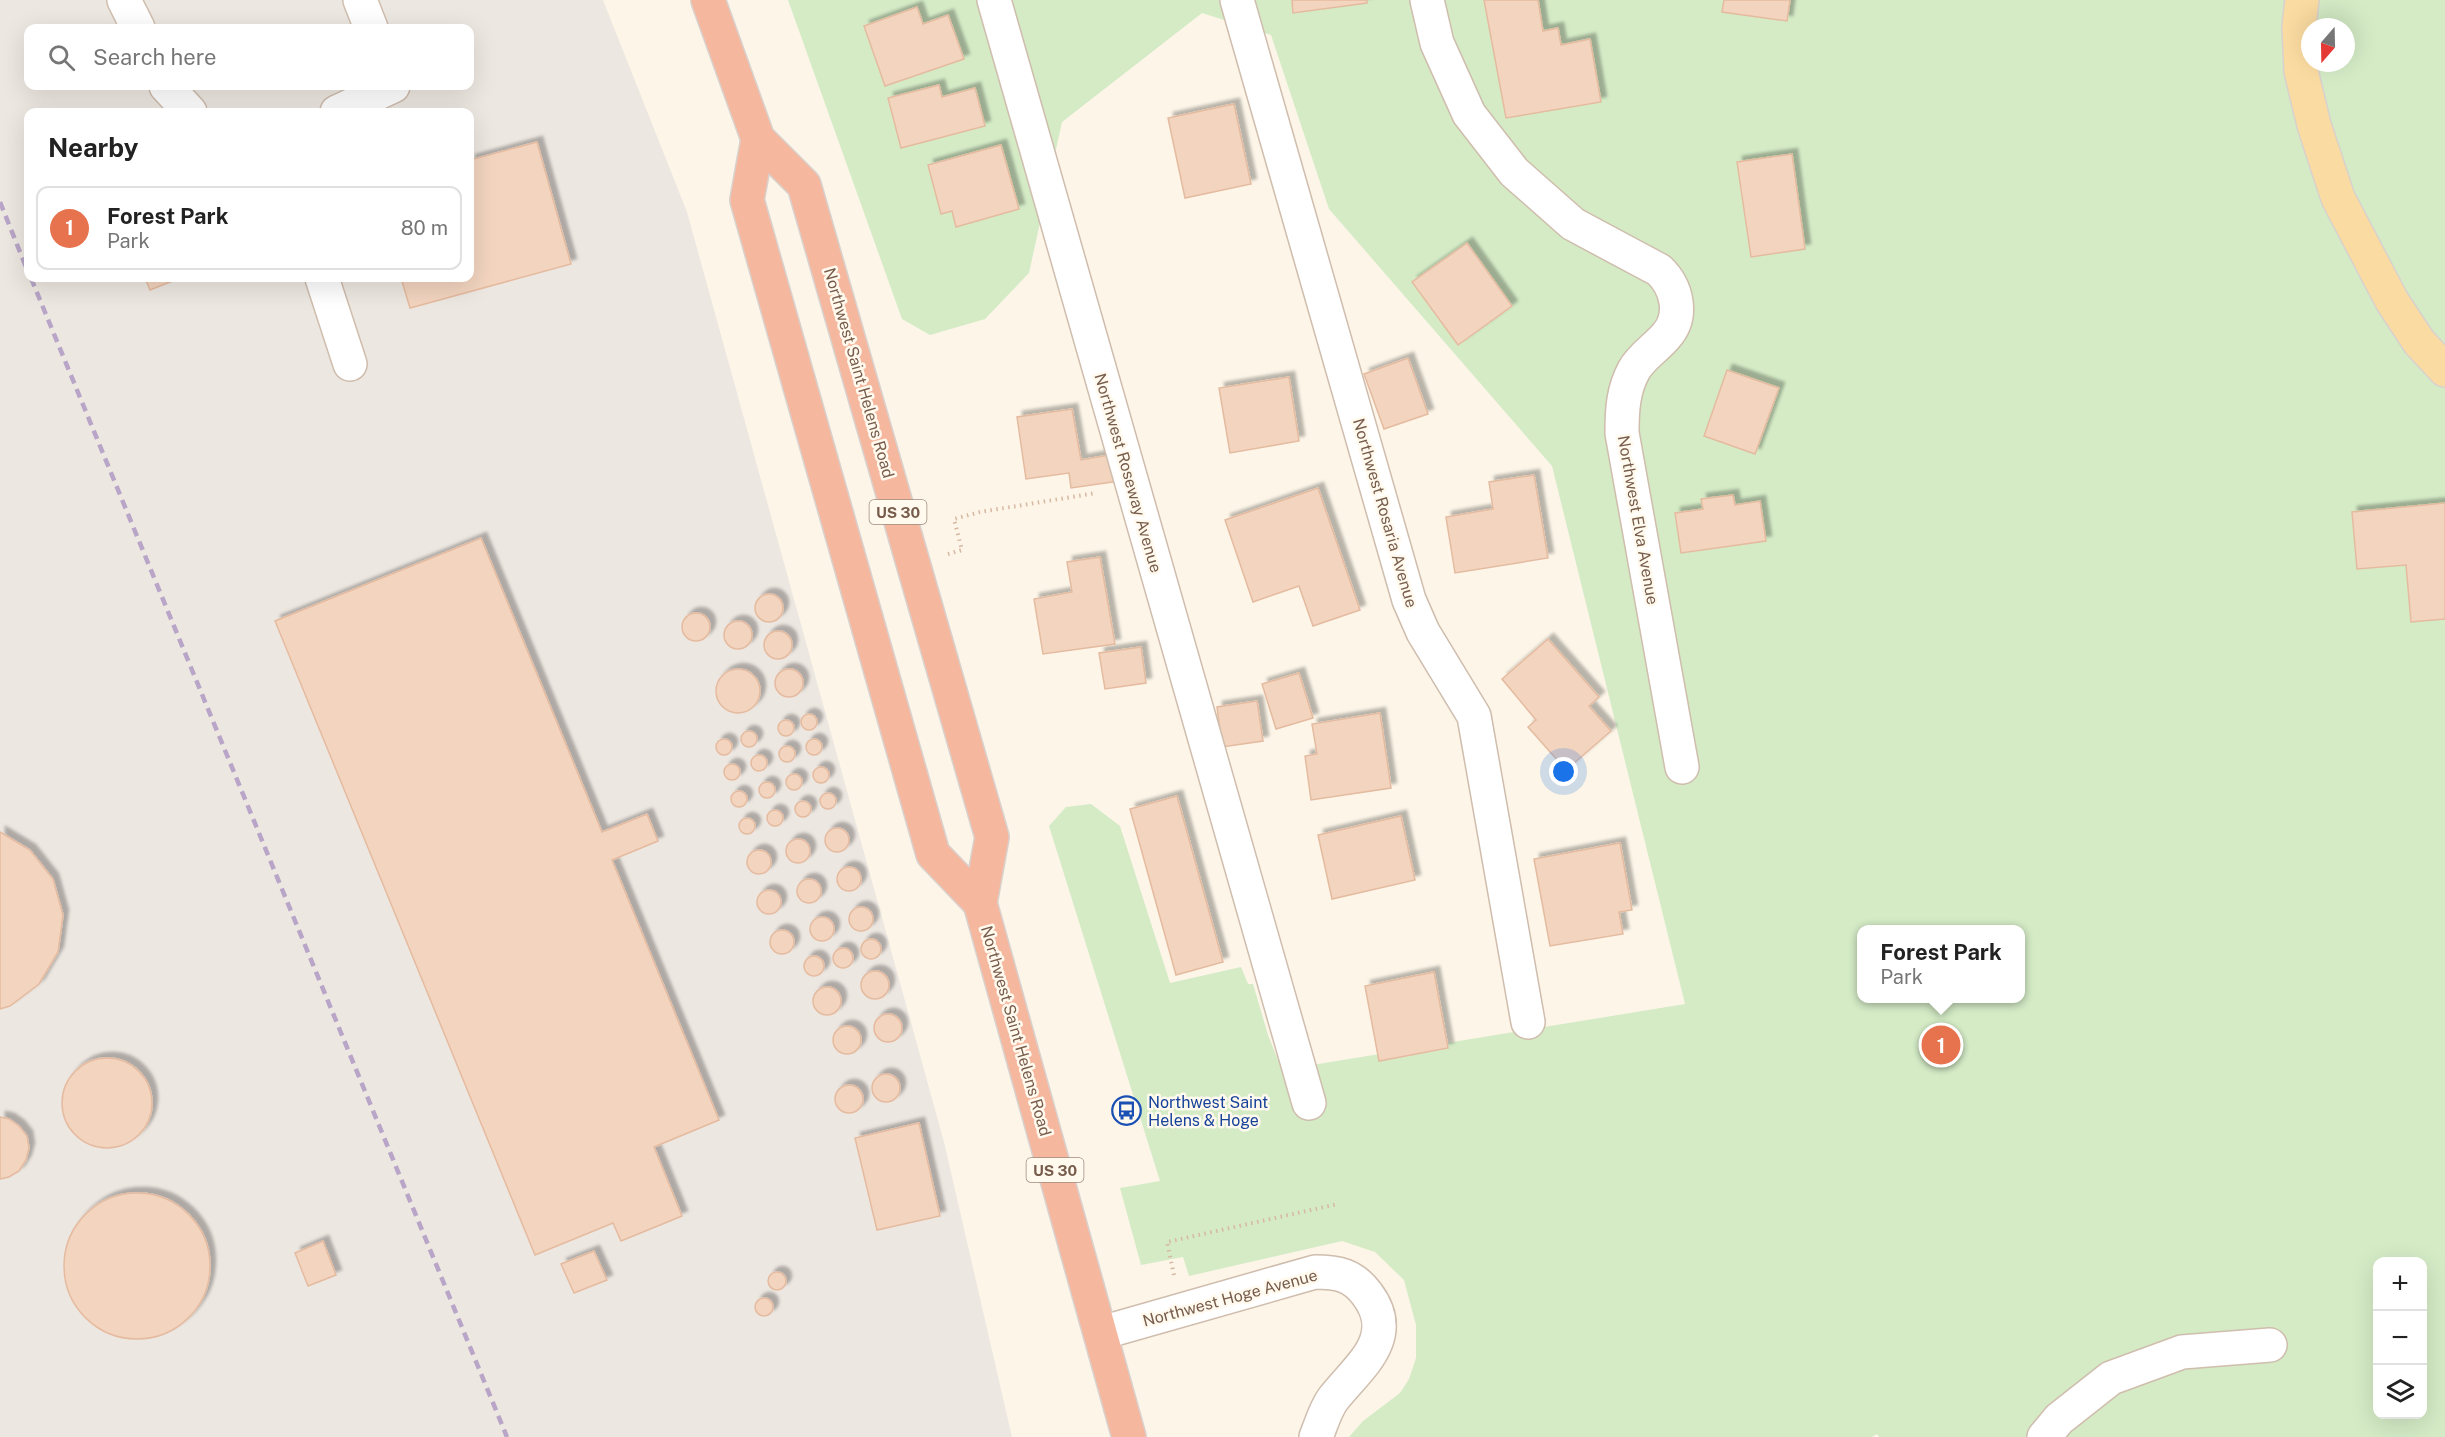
<!DOCTYPE html>
<meta charset="utf-8">
<style>
body{margin:0;font-family:"Public Sans",sans-serif;background:#f6f6f6;color:#222}
.controls{position:absolute;right:18px;bottom:18px;display:grid;overflow:hidden;border-radius:12px;box-shadow:0 6px 24px #0002}
.controls button{width:54px;height:54px;display:grid;place-items:center;padding:0;border:0;border-bottom:2px solid #e0e0e0;background:#fff;color:#222;font:30px sans-serif}
.compass{position:absolute;left:2301px;top:18px;width:54px;height:54px;border-radius:50%;background:#fff;box-shadow:0 6px 24px #0002;rotate:200deg}
.you{position:absolute;left:1564px;top:772px;width:21px;height:21px;margin:-15px;border:4px solid #fff;border-radius:50%;background:#1a73e8;box-shadow:0 0 0 9px #1a73e833}
.badge{display:grid;place-items:center;width:39px;height:39px;border-radius:50%;background:#e6724e;color:#fff;font-size:20px;font-weight:700}
.pin{position:absolute;translate:-50% -50%;border:3px solid #fff;box-shadow:0 2px 6px #0006}
.popup{position:absolute;left:1857px;top:925px;width:168px;height:78px;box-sizing:border-box;display:grid;place-content:center;border-radius:12px;background:#fff;filter:drop-shadow(0 2px 4px #0005);font-size:20px;white-space:nowrap;color:#767676}
.popup b{font-size:22px;color:#222}
.popup::after{content:'';position:absolute;left:50%;top:100%;margin-left:-12px;border:12px solid transparent;border-top-color:#fff}
.list{margin:0;padding:0;list-style:none}
h2{display:flex;justify-content:space-between;align-items:center;height:78px;margin:0;padding:0 24px;font-size:26px}
h2 small{font-size:20px;font-weight:400;color:#767676}
.list li{display:grid;grid-template-columns:39px 1fr auto;gap:18px;align-items:center;box-sizing:border-box;height:84px;margin:0 12px 12px;padding:0 12px;border:2px solid #e0e0e0;border-radius:12px}
.list b{display:block;font-size:22px;white-space:nowrap}
.list p{margin:0;font-size:20px;white-space:nowrap;color:#767676}
.list em{font-size:20px;font-style:normal;color:#767676}
.icon{flex:none;width:33px;height:33px;fill:none;stroke:currentColor;stroke-width:2;stroke-linecap:round;stroke-linejoin:round}
.map{position:relative;flex:none;width:2445px;height:1437px;overflow:hidden}
.search{position:absolute;background:#fff;box-shadow:0 6px 24px #0002;left:24px;top:24px;width:450px;height:66px;display:flex;align-items:center;gap:15px;box-sizing:border-box;padding:0 21px;border-radius:12px;color:#767676;font-size:22px}
.panel{position:absolute;background:#fff;box-shadow:0 6px 24px #0002;left:24px;top:108px;width:450px;height:174px;border-radius:12px}
.map>svg:first-child{display:block}
.industrial{fill:#ede7e1;fill-rule:evenodd}
.green{fill:#d4ebc6;fill-rule:evenodd}
.building{fill:#f2d4bf;stroke:#e5bba0;stroke-width:1.5;filter:url(#shadow)}
.lines{fill:none;stroke-linecap:round;stroke-linejoin:round}
.minor-casing{stroke:#cfbdad;stroke-width:36}
.major-casing{stroke:#d9d1cd;stroke-width:36}
.highway-casing{stroke:#d9d1cd;stroke-width:36}
.path{stroke:#d7b8a2;stroke-width:4;stroke-dasharray:1.5 4.5;stroke-linecap:butt}
.minor{stroke:#fff;stroke-width:33}
.major{stroke:#fadba1;stroke-width:33}
.highway{stroke:#f6b79f;stroke-width:33}
.rail{stroke:#b8a5c7;stroke-width:4.5;stroke-dasharray:9 6;stroke-linecap:butt}
.labels{text-anchor:middle;dominant-baseline:central;stroke-width:5;stroke-linejoin:round;paint-order:stroke}
.shield{fill:#fff9ee;stroke:#a08b7c;stroke-width:1.5}
.shield-label{font-size:15px;font-weight:bold;fill:#775c4b}
.street-label{font-size:16px;fill:#775c4b;stroke:#fff9ee}
.transit-label{font-size:16px;fill:#164399;stroke:#fff9ee;text-anchor:start}
</style>
<div class="map">
<svg width="2445" height="1437" viewBox="0 0 2445 1437">
<defs>
<filter id="shadow"><feDropShadow dx="5.5" dy="-5.5" stdDeviation="1.5" flood-color="#0004"/></filter>
</defs>
<rect width="100%" height="100%" fill="#fcf5e8"/>
<!-- industrial -->
<path class="industrial" d="M0 0H603L687 212 944 1142 1012 1437H0ZM28 28H470V86H28ZM28 112H470V278H28Z"/>
<!-- green -->
<path class="green" d="M788 0H2445V1437H1879L1877 1434 1872 1437H1349L1363 1421 1400 1393 1409 1379 1416 1358V1325L1404 1280 1375 1252 1342 1241 1189 1276 1183 1257 1141 1265 1120 1188 1160 1181 1049 826 1066 807 1091 804 1120 826 1170 983 1241 967 1248 984H1253L1268 1035 1282 1070 1685 1004 1552 466 1329 209 1271 35 1202 13 1062 122 1029 273 985 319 930 335 902 319ZM2310 27H2346V63H2310ZM1862 930H2020V998H1862ZM2378 1262H2422V1414H2378Z"/>
<!-- building -->
<g class="building">
<polygon points="1292,0 1367,0 1367,3 1293,13"/>
<polygon points="1484,0 1538,0 1543,31 1558,28 1561,45 1590,39 1601,102 1506,118"/>
<polygon points="1724,0 1790,0 1787,21 1722,12"/>
<polygon points="917,7 923,24 948,15 964,59 885,86 864,26"/>
<polygon points="939,85 942,97 975,88 985,126 901,148 888,98"/>
<polygon points="1234,104 1251,184 1185,198 1168,118"/>
<polygon points="537,142 571,264 410,308 401,278 470,278 470,160"/>
<polygon points="1001,145 1019,209 956,227 952,211 941,214 928,165"/>
<polygon points="1792,154 1805,249 1751,257 1737,162"/>
<polygon points="1467,243 1512,306 1458,345 1412,282"/>
<polygon points="145,278 180,278 150,290"/>
<polygon points="1408,358 1428,414 1384,429 1364,374"/>
<polygon points="1727,370 1779,388 1755,454 1704,436"/>
<polygon points="1289,377 1299,441 1230,453 1219,388"/>
<polygon points="1072,409 1081,460 1115,454 1119,481 1071,488 1069,473 1026,479 1017,417"/>
<polygon points="1534,475 1548,558 1455,573 1446,517 1493,509 1489,482"/>
<polygon points="1318,488 1360,610 1313,626 1299,586 1253,602 1225,520"/>
<polygon points="1733,495 1735,505 1760,501 1766,541 1681,553 1675,513 1703,509 1701,499"/>
<polygon points="2445,503 2445,619 2411,622 2406,565 2357,569 2352,512"/>
<polygon points="481,538 602,832 647,814 658,841 612,860 719,1120 654,1147 682,1216 621,1241 613,1223 535,1255 275,621"/>
<polygon points="1100,557 1115,644 1043,654 1034,599 1072,592 1067,562"/>
<circle cx="769" cy="608" r="14"/>
<circle cx="696" cy="627" r="14"/>
<circle cx="738" cy="635" r="14"/>
<circle cx="778" cy="645" r="14"/>
<polygon points="1548,639 1599,697 1589,706 1611,731 1566,770 1528,727 1536,720 1502,679"/>
<polygon points="1141,647 1146,683 1105,689 1099,653"/>
<circle cx="738" cy="691" r="22"/>
<circle cx="789" cy="683" r="14"/>
<polygon points="1299,673 1313,718 1276,729 1262,684"/>
<polygon points="1257,701 1263,741 1222,747 1217,707"/>
<polygon points="1380,713 1391,788 1311,800 1305,756 1317,754 1312,724"/>
<circle cx="809" cy="722" r="8"/>
<circle cx="786" cy="728" r="8"/>
<circle cx="749" cy="739" r="8"/>
<circle cx="724" cy="747" r="8"/>
<circle cx="814" cy="747" r="8"/>
<circle cx="787" cy="754" r="8"/>
<circle cx="759" cy="763" r="8"/>
<circle cx="732" cy="772" r="8"/>
<circle cx="821" cy="775" r="8"/>
<circle cx="794" cy="782" r="8"/>
<circle cx="767" cy="790" r="8"/>
<circle cx="739" cy="799" r="8"/>
<circle cx="828" cy="801" r="8"/>
<polygon points="1177,796 1223,962 1176,975 1130,809"/>
<circle cx="803" cy="809" r="8"/>
<circle cx="775" cy="818" r="8"/>
<polygon points="1401,816 1415,880 1332,899 1318,835"/>
<circle cx="747" cy="826" r="8"/>
<circle cx="837" cy="840" r="12"/>
<polygon points="0,832 30,850 53,879 63,915 58,952 39,984 10,1006 0,1009"/>
<circle cx="798" cy="851" r="12"/>
<polygon points="1620,843 1632,910 1619,912 1623,934 1550,946 1534,859"/>
<circle cx="759" cy="862" r="12"/>
<circle cx="849" cy="879" r="12"/>
<circle cx="809" cy="891" r="12"/>
<circle cx="769" cy="902" r="12"/>
<circle cx="861" cy="919" r="12"/>
<circle cx="822" cy="929" r="12"/>
<circle cx="782" cy="942" r="12"/>
<circle cx="871" cy="949" r="10"/>
<circle cx="843" cy="958" r="10"/>
<circle cx="814" cy="966" r="10"/>
<circle cx="875" cy="985" r="14"/>
<polygon points="1434,972 1448,1048 1379,1061 1365,986"/>
<circle cx="827" cy="1001" r="14"/>
<circle cx="888" cy="1028" r="14"/>
<circle cx="847" cy="1040" r="14"/>
<circle cx="107" cy="1103" r="45"/>
<circle cx="886" cy="1088" r="14"/>
<circle cx="849" cy="1099" r="14"/>
<polygon points="0,1117 9,1119 19,1126 27,1136 29,1148 26,1160 19,1171 9,1177 0,1179"/>
<polygon points="919,1123 940,1216 877,1230 855,1138"/>
<circle cx="137" cy="1266" r="73"/>
<polygon points="323,1241 336,1275 308,1286 295,1253"/>
<polygon points="594,1251 607,1280 574,1293 561,1264"/>
<circle cx="777" cy="1281" r="9"/>
<circle cx="764" cy="1307" r="9"/>
</g>
<g class="lines">
<defs>
<g id="minor">
<polyline points="124,0 138,28"/>
<polyline points="360,0 371,28"/>
<polyline points="994,0 1309,1103"/>
<polyline points="1237,0 1409,600 1423,632 1474,716 1528,1022"/>
<path d="M1427 0 1437 43 1469 114 1514 172 1573 224 1659 270C1677 287 1684 316 1666 336 1657 347 1641 357 1634 370 1623 390 1622 410 1622 433L1682 767"/>
<polyline points="166,86 190,112"/>
<polyline points="337,112 393,86"/>
<polyline points="322,278 350,364"/>
<path d="M1101 1333 1315 1272C1338 1272 1353 1275 1367 1294 1400 1338 1358 1367 1333 1399 1325 1410 1321 1425 1316 1437"/>
<polyline points="2044,1437 2059,1419 2111,1378 2182,1352 2270,1345"/>
</g>
<polyline id="major" points="2302,0 2299,26 2301,71 2314,125 2338,198 2392,301 2419,342 2445,370"/>
<g id="highway">
<polyline points="708,0 758,139 804,185 992,837 980,903 1129,1437"/>
<polyline points="758,139 747,200 933,854 980,903"/>
</g>
</defs>
<!-- minor casing -->
<use href="#minor" class="minor-casing"/>
<!-- major casing -->
<use href="#major" class="major-casing"/>
<!-- highway casing -->
<use href="#highway" class="highway-casing"/>
<!-- path -->
<g class="path">
<polyline points="948,554 962,550 954,519 980,512 1096,493"/>
<polyline points="1174,1275 1167,1242 1338,1204"/>
</g>
<!-- minor -->
<use href="#minor" class="minor"/>
<!-- major -->
<use href="#major" class="major"/>
<!-- highway -->
<use href="#highway" class="highway"/>
<!-- rail -->
<g class="rail">
<polyline points="0,202 28,272"/>
<polyline points="31,278 507,1437"/>
</g>
</g>
<!-- icons -->
<defs>
<symbol id="bus-ring" viewBox="-11 -11 22 22"><circle r="9.5" fill="#fff9ee" stroke="#1a4fb4" stroke-width="1.5"/><path d="M-5-6H5V4H4V6H2V4H-2V6H-4V4H-5ZM-3.5-4V0h7V-4ZM-3.5 1.2v1.5H-2V1.2ZM2 1.2v1.5H3.5V1.2Z" fill="#1a4fb4"/></symbol>
</defs>
<g fill-rule="evenodd">
<use href="#bus-ring" x="1110" y="1094" width="33" height="33"/>
</g>
<g class="labels">
<!-- shield labels -->
<g class="shield">
<rect x="869.5" y="500" width="57" height="24" rx="4.5"/>
<rect x="1026.5" y="1158" width="57" height="24" rx="4.5"/>
</g>
<g class="shield-label">
<text x="898" y="512">US 30</text>
<text x="1055" y="1170">US 30</text>
</g>
<!-- street labels -->
<g class="street-label">
<text transform="translate(859 373) rotate(74)">Northwest Saint Helens Road</text>
<text transform="translate(1128 473) rotate(74)">Northwest Roseway Avenue</text>
<text transform="translate(1385 513) rotate(74)">Northwest Rosaria Avenue</text>
<text transform="translate(1638 520) rotate(80)">Northwest Elva Avenue</text>
<text transform="translate(1016 1031) rotate(74)">Northwest Saint Helens Road</text>
<text transform="translate(1230 1298) rotate(-15)">Northwest Hoge Avenue</text>
</g>
<!-- transit labels -->
<g class="transit-label">
<text x="1148" y="1102">Northwest Saint<tspan x="1148" dy="18">Helens &amp; Hoge</tspan></text>
</g>
</g>
</svg>
<div class="controls">
<button>+</button>
<button>−</button>
<button><svg class="icon" aria-label="layers" viewBox="0 0 24 24"><path d="M12 4l9 5-9 5-9-5zM3 14l9 5 9-5"/></svg></button>
</div>
<svg class="compass" viewBox="-18 -18 36 36"><path d="M0-13l5 13h-10z" fill="#e53935"/><path d="M0 13l5-13h-10z" fill="#767676"/></svg>
<div class="you"></div>
<div class="pin badge" style="left:1941px;top:1045px">1</div>
<div class="popup"><b>Forest Park</b>Park</div>
<div class="search"><svg class="icon" aria-label="search" viewBox="0 0 24 24"><circle cx="10" cy="10" r="6"/><path d="M15 15l6 6"/></svg>Search here</div>
<section class="panel">
<h2>Nearby<small></small></h2>
<ul class="list">
<li><span class="badge">1</span><div><b>Forest Park</b><p>Park</p></div><em>80 m</em></li>
</ul>
</section>
</div>
